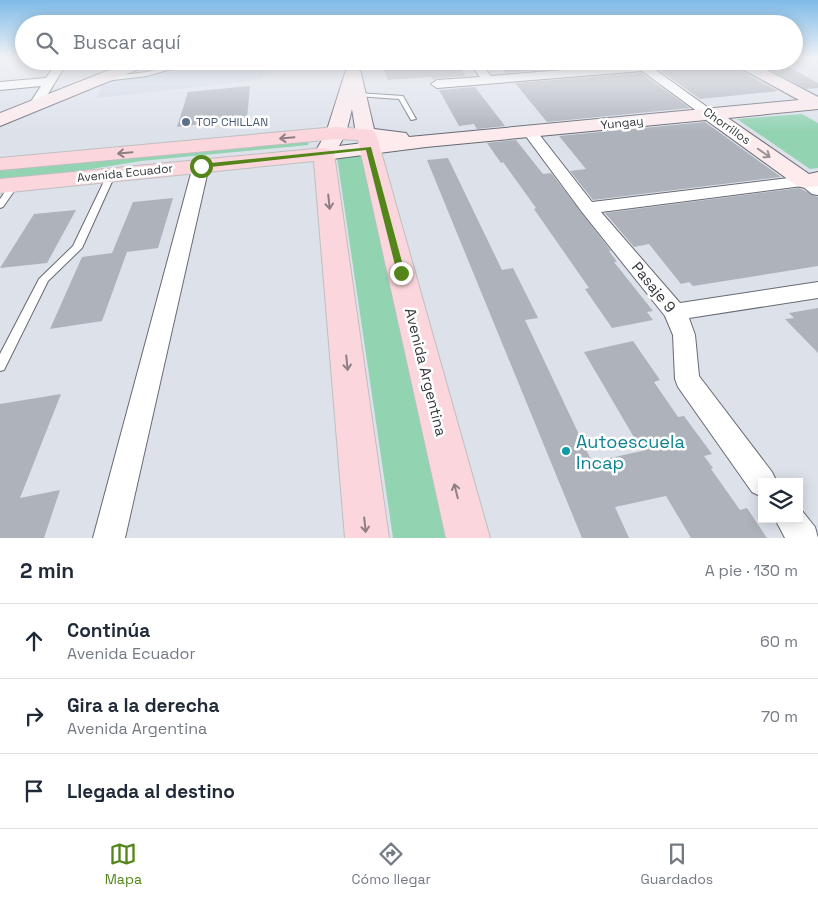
<!DOCTYPE html>
<html lang="es">
<meta charset="utf-8">
<style>
body{margin:0;font-family:"Space Grotesk",sans-serif;background:#f6f6f7;color:#1f2937}
.controls{position:absolute;right:15px;bottom:15px;display:grid;overflow:hidden;border-radius:0px;box-shadow:0 2px 12px #0003}
.controls button{width:45px;height:45px;display:grid;place-items:center;padding:0;border:0;border-bottom:1px solid #e0e1e3;background:#fff;color:#1f2937;font:25px sans-serif}
.stop{position:absolute;width:15px;height:15px;margin:-11px;border:4px solid #53851a;border-radius:50%;background:#fff}
.stop.end{background:#53851a;border-color:#fff;box-shadow:0 1px 5px #0008}
.list{margin:0;padding:0;list-style:none}
h2{display:flex;justify-content:space-between;align-items:center;height:65px;margin:0;padding:0 20px;font-size:21px}
h2 small{font-size:16px;font-weight:400;color:#747a83}
.list li{display:grid;grid-template-columns:32px 1fr auto;gap:15px;align-items:center;box-sizing:border-box;height:75px;padding:0 20px;border-top:1px solid #e0e1e3}
.list b{display:block;font-size:19px;white-space:nowrap}
.list p{margin:0;font-size:16px;white-space:nowrap;color:#747a83}
.list em{font-size:16px;font-style:normal;color:#747a83}
.icon{flex:none;width:28px;height:28px;fill:none;stroke:currentColor;stroke-width:2;stroke-linecap:round;stroke-linejoin:round}
.map{position:relative;flex:none;width:818px;height:538px;overflow:hidden}
.search{position:absolute;background:#fff;box-shadow:0 2px 12px #0003;left:15px;right:15px;top:15px;height:55px;display:flex;align-items:center;gap:12px;box-sizing:border-box;padding:0 18px;border-radius:28px;color:#747a83;font-size:19px}
.sheet{height:290px;background:#fff}
nav{display:flex;justify-content:space-around;align-items:center;box-sizing:border-box;height:70px;border-top:1px solid #e0e1e3;background:#fff;font-size:14px;color:#747a83}
nav a{display:grid;justify-items:center;gap:2px}
nav .on{color:#53851a}
.map>svg:first-child{display:block}
.built{fill:#ced6e5}
.green{fill:#92d3b2}
.building{fill:#aeb2bb}
.lines{fill:none;stroke-linecap:round;stroke-linejoin:round}
.lane-casing{stroke:#666a72;stroke-width:2}
.street-casing{stroke:#666a72;stroke-width:2}
.secondary-casing{stroke:#666a72;stroke-width:2}
.primary-casing{stroke:#bebfc0;stroke-width:2}
.lane{fill:#fff;fill-rule:evenodd}
.street{fill:#fff;fill-rule:evenodd}
.secondary{fill:#fdebee;fill-rule:evenodd}
.primary{fill:#fbd7dd;fill-rule:evenodd}
.oneway{stroke:#8e7f84}
.oneway2{stroke:#999194}
.route{fill:#53851a}
.service-dot{fill:#5c6f8a;stroke:#fff;stroke-width:2}
.culture-dot{fill:#0f9aa8;stroke:#fff;stroke-width:2}
.labels{text-anchor:middle;dominant-baseline:central;stroke-width:5;stroke-linejoin:round;paint-order:stroke}
.far-service-label{font-size:12px;fill:#4e5e75;stroke:#fff;text-anchor:start}
.far-street-label{font-size:12px;fill:#35373b;stroke:#fff}
.street-label{font-size:15px;fill:#35373b;stroke:#fff}
.near-culture-label{font-size:18px;fill:#0d838f;stroke:#fff;text-anchor:start}
</style>
<div class="map">
<svg width="818" height="538" viewBox="0 0 818 538">
<rect width="100%" height="100%" fill="#dde1ea"/>
<!-- built -->
<polygon class="built" points="189,61 275,61 261,80 97,98 103,81 134,68 182,64"/>
<!-- green -->
<g class="green">
<polygon points="802,114 818,123 818,168 810,169 737,119"/>
<polygon points="310,139 308,145 141,161 73,172 0,179 0,168"/>
<polygon points="362,154 453,538 393,538 337,157"/>
</g>
<!-- building -->
<g class="building">
<polygon points="381,61 455,61 466,76 437,78 433,80 432,77 388,80"/>
<polygon points="496,61 629,61 630,62 506,73"/>
<polygon points="647,61 729,61 732,66 778,91 700,99"/>
<polygon points="778,61 818,83 818,88 806,89 757,63"/>
<polygon points="641,73 690,108 547,122 515,83"/>
<polygon points="250,86 247,118 177,127 188,92"/>
<polygon points="475,87 505,126 477,129 474,124 459,126 439,90"/>
<polygon points="705,122 781,177 593,200 570,171 586,169 559,136"/>
<polygon points="516,140 543,174 551,173 611,251 609,251 617,262 614,262 653,311 647,312 653,320 612,328 585,289 589,288 534,209 536,208 503,162 501,163 487,143"/>
<polygon points="448,158 502,270 513,268 538,318 525,320 592,462 642,451 584,352 633,341 660,380 654,382 678,417 684,416 712,454 704,456 713,468 711,469 740,510 747,508 767,538 691,538 666,496 615,507 629,538 582,538 427,160"/>
<polygon points="799,188 818,197 818,266 693,286 689,282 681,284 649,244 634,247 605,213"/>
<polygon points="173,198 158,248 127,252 102,321 50,329 82,257 112,253 133,202"/>
<polygon points="76,210 47,263 0,268 34,214"/>
<polygon points="818,308 818,353 785,319 794,318 789,313"/>
<polygon points="61,394 20,498 60,490 44,538 0,538 0,404"/>
</g>
<g class="lines">
<defs>
<g id="lane">
<polygon points="188,61 198,61 147,76 105,81 102,79 105,77 147,72"/>
<polygon points="358,93 403,96 416,119 411,120 399,99 356,96 355,95"/>
<polygon points="108,173 114,173 115,175 82,248 48,281 4,370 0,371 0,354 39,279 73,246"/>
<polygon points="12,182 15,182 19,184 3,207 0,208 0,199"/>
</g>
<g id="street">
<polygon points="57,61 68,61 39,109 29,109 28,106 41,86 0,90 0,82 46,78"/>
<polygon points="468,61 479,61 491,76 634,64 631,61 643,61 717,114 715,117 705,117 642,71 437,88 431,84 437,80 480,77"/>
<polygon points="530,128 535,129 592,202 805,176 818,183 818,195 812,194 802,186 601,212 680,303 818,282 818,298 689,318 695,335 699,376 772,472 777,482 762,482 762,497 752,492 678,387 675,379 673,335 665,316 582,212 525,135 523,132"/>
<polygon points="201,161 206,163 209,166 125,538 93,538 193,166 196,163"/>
<polygon points="799,507 815,527 818,538 785,538 775,519 799,519"/>
</g>
<g id="secondary">
<polygon points="132,61 153,61 151,64 0,126 0,113"/>
<path d="M731 61H750L818 97V109L728 118 809 174 818 172V186L805 188 797 186 706 120 426 147 324 160 317 158 314 154 326 133 345 73 347 70H359L361 73 374 129 406 133 409 137 799 100 733 64ZM352 109 356 134 359 138 379 141 339 146 346 133Z"/>
</g>
<g id="primary">
<polygon points="336,127 373,130 376,134 490,538 446,538 358,140 336,139 0,170 0,158"/>
<polygon points="324,148 331,150 334,154 389,538 345,538 314,161 0,193 0,179"/>
</g>
</defs>
<!-- lane casing -->
<use href="#lane" class="lane-casing"/>
<!-- street casing -->
<use href="#street" class="street-casing"/>
<!-- secondary casing -->
<use href="#secondary" class="secondary-casing"/>
<!-- primary casing -->
<use href="#primary" class="primary-casing"/>
<!-- lane -->
<use href="#lane" class="lane"/>
<!-- street -->
<use href="#street" class="street"/>
<!-- secondary -->
<use href="#secondary" class="secondary"/>
<!-- primary -->
<use href="#primary" class="primary"/>
</g>
<!-- one-way arrows -->
<defs><path id="oneway-shaft" d="M-6 0H5M1.5-3L5.5 0L1.5 3" fill="none" stroke-width="1.6" stroke-linecap="round" stroke-linejoin="round" transform="scale(1.25)"/></defs>
<g class="oneway">
<use href="#oneway-shaft" transform="translate(287 138) rotate(175)"/>
<use href="#oneway-shaft" transform="translate(125 153) rotate(175)"/>
<use href="#oneway-shaft" transform="translate(329 202) rotate(84)"/>
<use href="#oneway-shaft" transform="translate(347 363) rotate(84)"/>
<use href="#oneway-shaft" transform="translate(456 491) rotate(-104)"/>
<use href="#oneway-shaft" transform="translate(365 525) rotate(84)"/>
</g>
<use class="oneway2" href="#oneway-shaft" transform="translate(764 153) rotate(35)"/>
<!-- sky -->
<linearGradient id="sky" x2="0" y2="1"><stop stop-color="#7ebae7"/><stop offset="0.43" stop-color="#f0f2f6"/><stop offset="1" stop-color="#f0f2f6" stop-opacity="0"/></linearGradient>
<rect width="818" height="132" fill="url(#sky)"/>
<!-- route -->
<polygon class="route" points="371,147 405,273 401,276 397,273 366,150 201,168 198,166 201,164"/>
<!-- markers -->
<circle class="service-dot" cx="186" cy="122" r="5"/>
<circle class="culture-dot" cx="566" cy="451" r="5"/>
<g class="labels">
<!-- far-service labels -->
<g class="far-service-label">
<text x="196" y="122">TOP CHILLAN</text>
</g>
<!-- far-street labels -->
<g class="far-street-label">
<text transform="translate(622 123) rotate(-6)">Yungay</text>
<text transform="translate(727 126) rotate(35)">Chorrillos</text>
<text transform="translate(125 173) rotate(-6)">Avenida Ecuador</text>
</g>
<!-- street labels -->
<g class="street-label">
<text transform="translate(654 287) rotate(51)">Pasaje 9</text>
<text transform="translate(426 372) rotate(76)">Avenida Argentina</text>
</g>
<!-- near-culture labels -->
<g class="near-culture-label">
<text x="576" y="441">Autoescuela<tspan x="576" dy="21">Incap</tspan></text>
</g>
</g>
</svg>
<div class="controls">
<button><svg class="icon" aria-label="layers" viewBox="0 0 24 24"><path d="M12 4l9 5-9 5-9-5zM3 14l9 5 9-5"/></svg></button>
</div>
<div class="stop" style="left:201px;top:166px"></div>
<div class="stop end" style="left:401px;top:273px"></div>
<div class="search"><svg class="icon" aria-label="search" viewBox="0 0 24 24"><circle cx="10" cy="10" r="6"/><path d="M15 15l6 6"/></svg>Buscar aquí</div>
</div>
<section class="sheet">
<h2>2 min<small>A pie · 130 m</small></h2>
<ul class="list">
<li><svg class="icon" aria-label="ahead" viewBox="0 0 24 24"><path d="M12 20V5M6 11l6-6 6 6"/></svg><div><b>Continúa</b><p>Avenida Ecuador</p></div><em>60 m</em></li>
<li><svg class="icon" aria-label="right" viewBox="0 0 24 24"><path d="M7 20v-9h11M14 6l5 5-5 5"/></svg><div><b>Gira a la derecha</b><p>Avenida Argentina</p></div><em>70 m</em></li>
<li><svg class="icon" aria-label="arrive" viewBox="0 0 24 24"><path d="M6 21V4h12l-3 4 3 4H6"/></svg><div><b>Llegada al destino</b></div></li>
</ul>
</section>
<nav>
<a class="on"><svg class="icon" aria-label="map" viewBox="0 0 24 24"><path d="M3 6l6-2 6 2 6-2v14l-6 2-6-2-6 2zM9 4v14M15 6v14"/></svg>Mapa</a>
<a><svg class="icon" aria-label="directions" viewBox="0 0 24 24"><path d="M12 3l9 9-9 9-9-9zM9 14v-3h6M13 9l2 2-2 2"/></svg>Cómo llegar</a>
<a><svg class="icon" aria-label="saved" viewBox="0 0 24 24"><path d="M7 4h10v16l-5-4-5 4z"/></svg>Guardados</a>
</nav>
